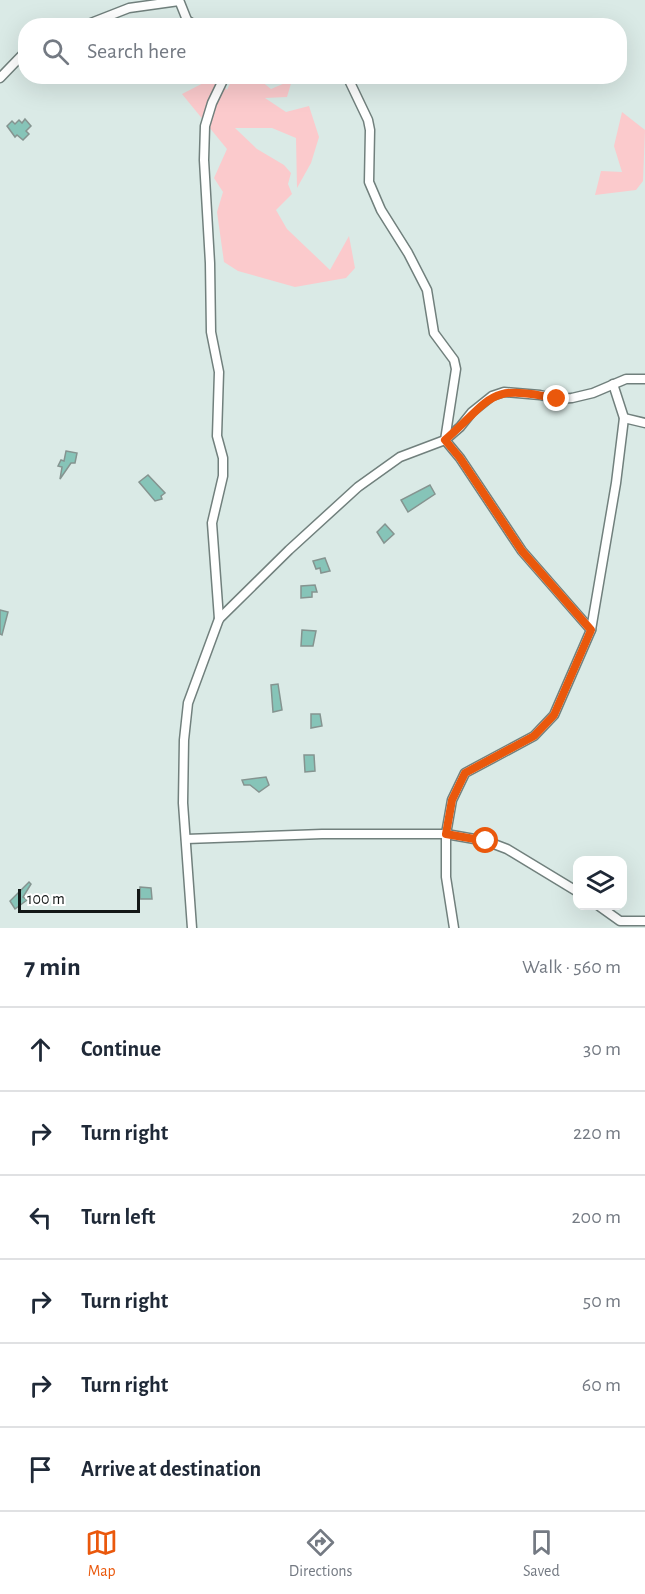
<!DOCTYPE html>
<meta charset="utf-8">
<style>
body{margin:0;font-family:"Alegreya Sans",sans-serif;background:#f6f6f7;color:#1f2937}
.controls{position:absolute;right:18px;bottom:18px;display:grid;overflow:hidden;border-radius:12px;box-shadow:0 6px 24px #0002}
.controls button{width:54px;height:54px;display:grid;place-items:center;padding:0;border:0;border-bottom:2px solid #e0e1e3;background:#fff;color:#1f2937;font:30px sans-serif}
.scale{position:absolute;left:18px;bottom:15px;width:122px;box-sizing:border-box;padding-left:6px;border:3px solid #121716;border-top:0;font-size:16px;line-height:21px;white-space:nowrap;color:#121716;-webkit-text-stroke:4px #fff;paint-order:stroke}
.stop{position:absolute;width:18px;height:18px;margin:-14px;border:4px solid #ea580c;border-radius:50%;background:#fff}
.stop.end{background:#ea580c;border-color:#fff;box-shadow:0 2px 6px #0008}
.list{margin:0;padding:0;list-style:none}
h2{display:flex;justify-content:space-between;align-items:center;height:78px;margin:0;padding:0 24px;font-size:26px}
h2 small{font-size:20px;font-weight:400;color:#747a83}
.list li{display:grid;grid-template-columns:39px 1fr auto;gap:18px;align-items:center;box-sizing:border-box;height:84px;padding:0 24px;border-top:2px solid #e0e1e3}
.list b{display:block;font-size:22px;white-space:nowrap}
.list em{font-size:20px;font-style:normal;color:#747a83}
.icon{flex:none;width:33px;height:33px;fill:none;stroke:currentColor;stroke-width:2;stroke-linecap:round;stroke-linejoin:round}
.map{position:relative;flex:none;width:645px;height:928px;overflow:hidden}
.search{position:absolute;background:#fff;box-shadow:0 6px 24px #0002;left:18px;right:18px;top:18px;height:66px;display:flex;align-items:center;gap:15px;box-sizing:border-box;padding:0 21px;border-radius:24px;color:#747a83;font-size:22px}
.sheet{height:582px;background:#fff}
nav{display:flex;justify-content:space-around;align-items:center;box-sizing:border-box;height:84px;border-top:2px solid #e0e1e3;background:#fff;font-size:16px;color:#747a83}
nav a{display:grid;justify-items:center;gap:3px}
nav .on{color:#ea580c}
.map>svg:first-child{display:block}
.green{fill:#fbcacc}
.building{fill:#86c4b8;stroke:#859490;stroke-width:1.5}
.lines{fill:none;stroke-linecap:round;stroke-linejoin:round}
.minor-casing{stroke:#71807d;stroke-width:11}
.minor{stroke:#fff;stroke-width:8}
.route{stroke:#ea580c;stroke-width:8}
</style>
<div class="map">
<svg width="645" height="928" viewBox="0 0 645 928">
<rect width="100%" height="100%" fill="#daeae6"/>
<!-- green -->
<g class="green">
<polygon points="215,77 227,90 233,77 256,77 271,89 292,80 287,97 265,98 286,112 309,106 319,137 311,163 297,188 296,138 272,128 235,128 257,149 284,165 291,173 288,184 292,194 276,210 287,229 330,270 349,236 355,268 346,278 295,287 238,271 224,262 217,212 223,192 214,178 227,149 182,94"/>
<polygon points="622,112 645,130 643,181 636,190 595,195 601,171 622,172 614,146"/>
</g>
<!-- building -->
<g class="building">
<polygon points="25,119 31,126 26,131 29,134 23,140 17,135 15,137 7,126 12,121 15,124 19,120 22,123"/>
<polygon points="66,451 77,453 75,463 71,463 60,479 62,467 58,466 61,460 64,461"/>
<polygon points="148,475 165,493 161,496 162,499 155,501 139,482"/>
<polygon points="430,485 435,494 408,512 401,500"/>
<polygon points="385,524 394,534 384,543 377,532"/>
<polygon points="325,558 330,571 321,573 320,568 316,569 313,561"/>
<polygon points="315,585 317,592 312,592 312,597 301,598 301,586"/>
<polygon points="0,610 8,612 2,635 0,634"/>
<polygon points="302,630 316,631 313,646 301,646"/>
<polygon points="278,684 282,710 273,712 271,685"/>
<polygon points="311,714 320,714 322,726 311,728"/>
<polygon points="304,755 314,755 315,771 305,772"/>
<polygon points="266,777 269,785 259,792 250,785 244,785 242,780"/>
<polygon points="29,882 31,884 23,897 27,900 15,909 10,901"/>
<polygon points="140,887 151,888 152,899 140,899"/>
</g>
<g class="lines">
<defs>
<g id="minor">
<polyline points="179,0 187,20 196,26"/>
<polyline points="83,26 129,8 179,1"/>
<polyline points="347,76 368,120 370,130 369,182 381,210 408,253 427,290 434,333 454,360 456,369 445,440 460,458 522,551 591,630"/>
<polyline points="0,78 26,51"/>
<polyline points="624,418 645,423"/>
<polyline points="219,619 212,523 223,476 223,458 217,436 219,372 211,332 210,263 204,160 205,126 212,103 225,76"/>
<polyline points="186,839 322,834 446,834 486,841 507,849 578,892"/>
<polyline points="599,906 620,921 645,921"/>
<polyline points="192,928 183,803 184,740 188,703 219,619 289,550 358,487 400,457 445,440 460,427 472,412 492,396 504,392 540,395 557,399 572,398 593,393 626,379 645,379"/>
<polyline points="454,928 446,877 446,834 452,800 465,773 534,736 554,715 591,630 616,483 624,418 613,384"/>
</g>
</defs>
<!-- minor casing -->
<use href="#minor" class="minor-casing"/>
<!-- minor -->
<use href="#minor" class="minor"/>
</g>
<g class="lines">
<!-- route -->
<path class="route" d="M486 841 446 834 452 800 465 773 534 736 554 715 591 630 522 551 460 458 445 440C492 399 488 382 557 399"/>
</g>
</svg>
<div class="controls">
<button><svg class="icon" aria-label="layers" viewBox="0 0 24 24"><path d="M12 4l9 5-9 5-9-5zM3 14l9 5 9-5"/></svg></button>
</div>
<div class="scale">100 m</div>
<div class="stop" style="left:486px;top:841px"></div>
<div class="stop end" style="left:557px;top:399px"></div>
<div class="search"><svg class="icon" aria-label="search" viewBox="0 0 24 24"><circle cx="10" cy="10" r="6"/><path d="M15 15l6 6"/></svg>Search here</div>
</div>
<section class="sheet">
<h2>7 min<small>Walk · 560 m</small></h2>
<ul class="list">
<li><svg class="icon" aria-label="ahead" viewBox="0 0 24 24"><path d="M12 20V5M6 11l6-6 6 6"/></svg><div><b>Continue</b></div><em>30 m</em></li>
<li><svg class="icon" aria-label="right" viewBox="0 0 24 24"><path d="M7 20v-9h11M14 6l5 5-5 5"/></svg><div><b>Turn right</b></div><em>220 m</em></li>
<li><svg class="icon" aria-label="left" viewBox="0 0 24 24"><path d="M17 20v-9H6M10 6l-5 5 5 5"/></svg><div><b>Turn left</b></div><em>200 m</em></li>
<li><svg class="icon" aria-label="right" viewBox="0 0 24 24"><path d="M7 20v-9h11M14 6l5 5-5 5"/></svg><div><b>Turn right</b></div><em>50 m</em></li>
<li><svg class="icon" aria-label="right" viewBox="0 0 24 24"><path d="M7 20v-9h11M14 6l5 5-5 5"/></svg><div><b>Turn right</b></div><em>60 m</em></li>
<li><svg class="icon" aria-label="arrive" viewBox="0 0 24 24"><path d="M6 21V4h12l-3 4 3 4H6"/></svg><div><b>Arrive at destination</b></div></li>
</ul>
</section>
<nav>
<a class="on"><svg class="icon" aria-label="map" viewBox="0 0 24 24"><path d="M3 6l6-2 6 2 6-2v14l-6 2-6-2-6 2zM9 4v14M15 6v14"/></svg>Map</a>
<a><svg class="icon" aria-label="directions" viewBox="0 0 24 24"><path d="M12 3l9 9-9 9-9-9zM9 14v-3h6M13 9l2 2-2 2"/></svg>Directions</a>
<a><svg class="icon" aria-label="saved" viewBox="0 0 24 24"><path d="M7 4h10v16l-5-4-5 4z"/></svg>Saved</a>
</nav>
